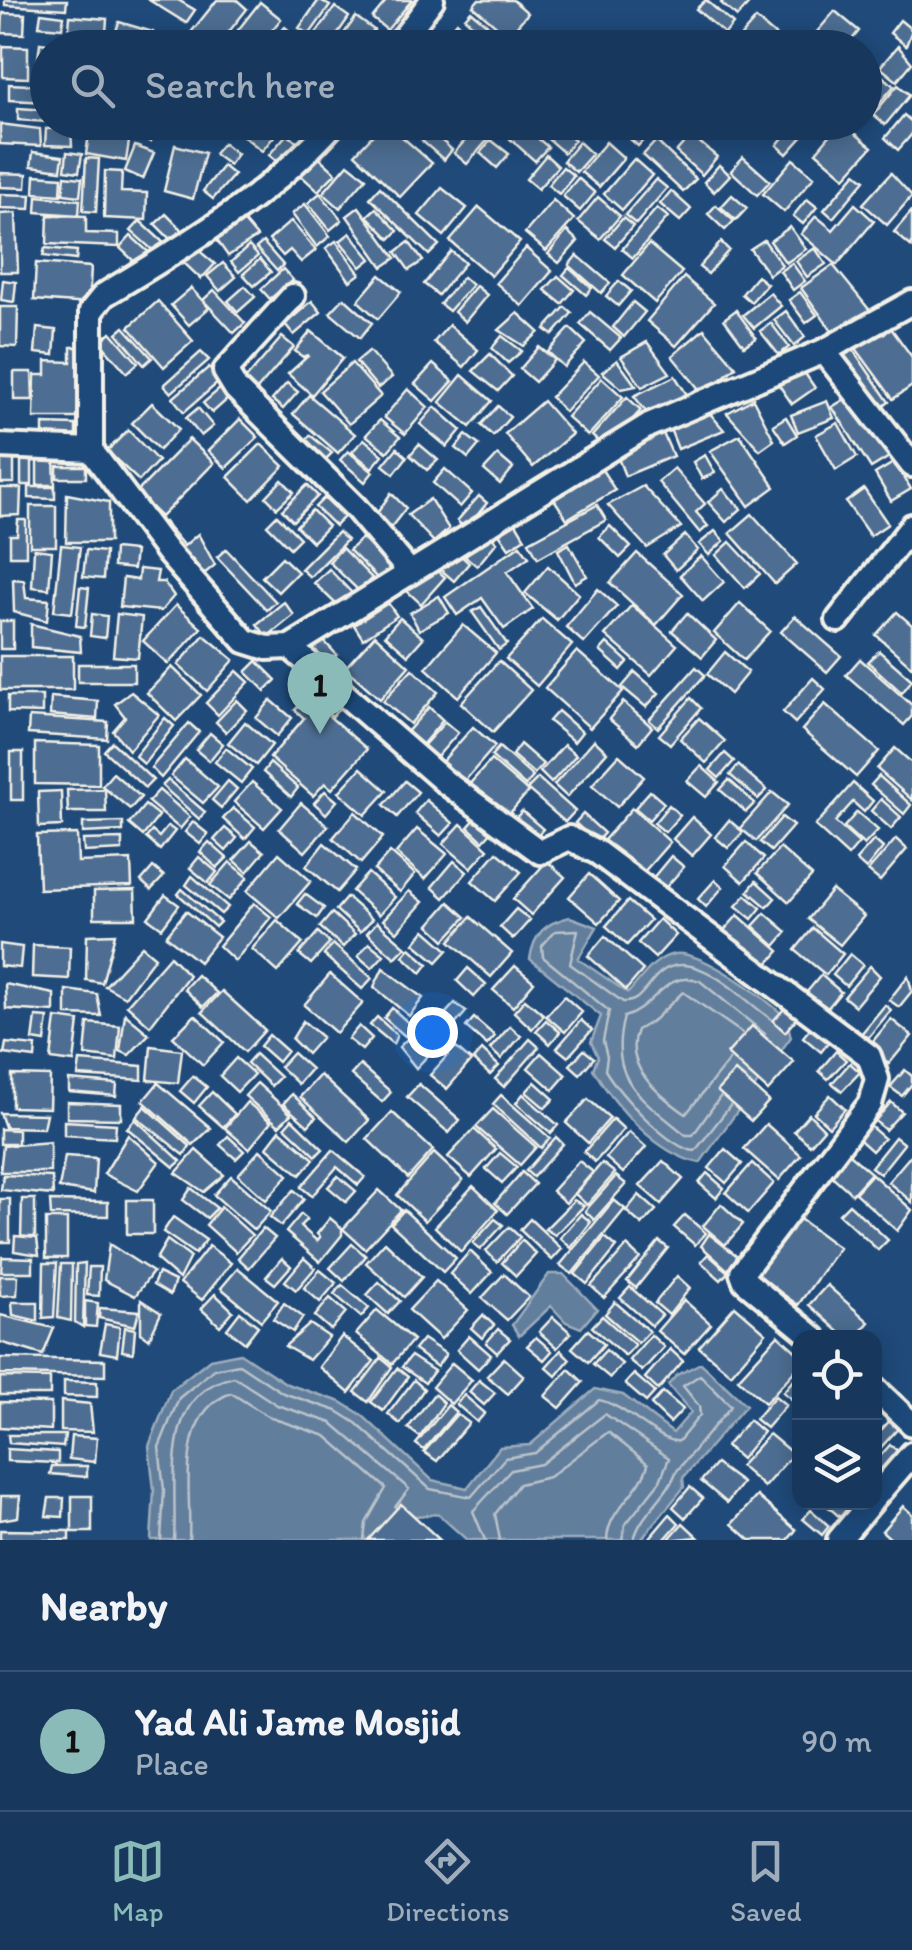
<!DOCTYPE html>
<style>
body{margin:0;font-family:Itim,sans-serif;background:#203f62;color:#f1f3f6}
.controls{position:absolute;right:30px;bottom:30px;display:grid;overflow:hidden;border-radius:20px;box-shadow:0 5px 25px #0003}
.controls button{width:90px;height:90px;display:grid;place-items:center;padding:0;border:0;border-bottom:2px solid #365272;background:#17385c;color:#f1f3f6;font:50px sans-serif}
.you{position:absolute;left:432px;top:1032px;width:35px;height:35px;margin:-25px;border:8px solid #fff;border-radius:50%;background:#1a73e8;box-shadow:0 0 0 15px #1a73e833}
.badge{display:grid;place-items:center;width:65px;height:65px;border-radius:50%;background:#8bbbb9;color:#111;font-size:32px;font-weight:700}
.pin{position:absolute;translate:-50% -82px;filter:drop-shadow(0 2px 5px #0008)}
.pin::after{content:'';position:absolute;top:52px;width:35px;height:30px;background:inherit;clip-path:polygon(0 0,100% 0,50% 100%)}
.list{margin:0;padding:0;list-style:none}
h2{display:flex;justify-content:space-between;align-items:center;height:130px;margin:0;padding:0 40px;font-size:42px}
h2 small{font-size:32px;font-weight:400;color:#9eacbb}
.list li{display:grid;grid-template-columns:65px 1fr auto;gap:30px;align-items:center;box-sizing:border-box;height:140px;padding:0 40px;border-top:2px solid #365272}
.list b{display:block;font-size:38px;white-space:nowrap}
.list p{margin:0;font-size:32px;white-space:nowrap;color:#9eacbb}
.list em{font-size:32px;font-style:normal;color:#9eacbb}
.icon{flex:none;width:55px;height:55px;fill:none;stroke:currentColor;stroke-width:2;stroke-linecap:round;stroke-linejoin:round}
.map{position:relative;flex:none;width:912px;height:1540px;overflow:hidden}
.search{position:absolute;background:#17385c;box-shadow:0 5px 25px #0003;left:30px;right:30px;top:30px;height:110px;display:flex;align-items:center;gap:25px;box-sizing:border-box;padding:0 35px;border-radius:55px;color:#9eacbb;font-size:38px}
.sheet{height:270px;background:#17385c}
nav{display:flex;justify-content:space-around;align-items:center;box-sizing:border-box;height:140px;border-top:2px solid #365272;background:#17385c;font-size:28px;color:#9eacbb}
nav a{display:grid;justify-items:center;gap:5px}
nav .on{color:#8bbbb9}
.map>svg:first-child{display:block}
.water{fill:#627e9d;stroke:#9cacbb;stroke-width:2.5}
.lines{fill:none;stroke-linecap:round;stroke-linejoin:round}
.shore{stroke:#bac3ca;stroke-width:2.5}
.building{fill:#4d6e92;stroke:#f4f1e8;stroke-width:2.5}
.street-casing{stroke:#f4f1e8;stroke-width:30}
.street{stroke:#1f4a7a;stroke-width:22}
</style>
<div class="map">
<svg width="912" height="1540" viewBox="0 0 912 1540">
<rect width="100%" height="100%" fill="#1f4a7a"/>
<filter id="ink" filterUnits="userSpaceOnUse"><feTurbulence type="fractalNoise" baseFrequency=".01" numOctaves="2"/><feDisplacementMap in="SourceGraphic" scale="20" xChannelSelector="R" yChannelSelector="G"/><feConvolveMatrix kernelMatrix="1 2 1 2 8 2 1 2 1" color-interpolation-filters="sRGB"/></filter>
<g filter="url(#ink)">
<!-- water -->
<g class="water">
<path d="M570 917 597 927 578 959 628 993C641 979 654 957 675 954 701 950 764 997 783 1015 788 1021 789 1030 791 1037L700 1163C657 1155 615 1106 593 1069L598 1057 591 1042 601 1016 530 959C534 933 545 923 570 917Z"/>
<polygon points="549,1274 563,1274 597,1309 581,1328 566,1322 551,1306 519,1336 512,1325"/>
<polygon points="240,1353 287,1384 341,1402 362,1415 432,1480 467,1488 500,1447 530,1445 595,1389 623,1395 673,1433 691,1412 668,1385 677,1375 701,1363 746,1405 683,1478 684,1487 641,1540 467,1540 438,1514 416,1516 399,1540 151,1540 154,1490 149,1446 171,1390 210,1359"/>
</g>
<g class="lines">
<!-- shore -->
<g class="shore">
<path d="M729 1060 686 1114C659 1095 622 1066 637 1030L654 1020 683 992 742 1033"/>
<path d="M720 1097 693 1135H686C640 1097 607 1080 624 1017 655 1008 664 969 700 981L765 1034"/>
<path d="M730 1106 695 1151C669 1149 619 1093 605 1070L607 1057 603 1041 609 1011 543 957 542 946 555 931 578 930 570 964 623 1002C638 1003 644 990 653 980 688 937 740 998 771 1019"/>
<path d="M161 1540 164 1490 159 1447 179 1398 214 1369 239 1364 283 1393 337 1411 356 1423 430 1489 471 1497 505 1458 535 1453 599 1400C626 1405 660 1444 679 1441L700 1415 699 1406 683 1386 700 1375 731 1406 676 1472C668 1496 639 1515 634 1540"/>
<path d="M174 1540C178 1484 158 1392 234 1377L277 1405 332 1423 409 1489 395 1507"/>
<path d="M189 1540C192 1492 174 1414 231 1393L271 1418 326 1436 386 1488 366 1523 364 1540"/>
<polyline points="485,1540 473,1511 511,1470 541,1464 605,1414 669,1458 660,1481 625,1525 622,1540"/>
<path d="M500 1540 495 1514 519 1484 549 1477 608 1432 648 1464C641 1493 608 1508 607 1540"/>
</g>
</g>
<!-- building -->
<g class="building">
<polygon points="5,0 67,0 66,9 5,5"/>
<polygon points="149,0 178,0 195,10 186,23"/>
<polygon points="217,0 237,0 247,9 216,48 193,48 184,41"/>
<polygon points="319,0 330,6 309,35 299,28"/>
<polygon points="387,0 412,0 387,30 372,18"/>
<polygon points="478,0 513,0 528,13 508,36 473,6"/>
<polygon points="706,0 733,24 725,34 696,9"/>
<polygon points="724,0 752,0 737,17 721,3"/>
<polygon points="260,2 281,19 259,46 238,30"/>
<polygon points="335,7 349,17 329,46 314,36"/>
<polygon points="471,11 501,36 494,44 465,18"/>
<polygon points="835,11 859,31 845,48 803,48"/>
<polygon points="3,13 25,14 24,34 2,33"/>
<polygon points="41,13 64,16 62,28 39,26"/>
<polygon points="70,16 107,19 105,45 68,41"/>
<polygon points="356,17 374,30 361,48 340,39"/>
<polygon points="756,19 783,42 778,48 744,48 737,41"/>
<polygon points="900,20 912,30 906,46 890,33"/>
<polygon points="119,22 153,32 150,41 116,31"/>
<polygon points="457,22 486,48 435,48"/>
<polygon points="285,27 304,44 267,48"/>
<polygon points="40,43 81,48 48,48 48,76 36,75"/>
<polygon points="3,46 28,47 28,78 3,77"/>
<polygon points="898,46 912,63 897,81 880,67"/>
<polygon points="875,70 894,86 866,119 864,82"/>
<polygon points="9,84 48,86 48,102 9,100"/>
<polygon points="898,85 910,95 885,125 873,115"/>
<polygon points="18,108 48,110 48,122 18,120"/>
<polygon points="904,115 912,122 912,134 898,150 885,138"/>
<polygon points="107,122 159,122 151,142"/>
<polygon points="242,122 272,122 280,129 262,151 236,130"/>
<polygon points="385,122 432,163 400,197 355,154"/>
<polygon points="528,122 554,122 575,140 564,153"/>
<polygon points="634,122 648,135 638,146 623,133"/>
<polygon points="841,122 872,147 845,177 816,152"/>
<polygon points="0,124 40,129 41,146 0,144"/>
<polygon points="522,125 548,147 535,161 510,139"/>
<polygon points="793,125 804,135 787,154 777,145"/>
<polygon points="478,126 491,136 467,164 454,153"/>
<polygon points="71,128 72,146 45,145 46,129"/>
<polygon points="90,128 130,135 126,161 86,154"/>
<polygon points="431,131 452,150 444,160 422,141"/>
<polygon points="287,134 298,143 280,164 269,155"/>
<polygon points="691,135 717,157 702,175 676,152"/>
<polygon points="491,140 509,154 497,168 480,153"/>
<polygon points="656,141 696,179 683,192 643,155"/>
<polygon points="579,142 592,154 576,172 563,161"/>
<polygon points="606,142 624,158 599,187 581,172"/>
<polygon points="223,143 237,154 229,165 214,154"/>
<polygon points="175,145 205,153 193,199 164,191"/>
<polygon points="135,146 154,153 143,179 125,171"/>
<polygon points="33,152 63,156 61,170 31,166"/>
<polygon points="67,152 82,154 79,172 65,170"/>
<polygon points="314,153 336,173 318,191 297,172"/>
<polygon points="546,155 558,166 538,189 526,179"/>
<polygon points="743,157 770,181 757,195 731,171"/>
<polygon points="86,158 99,159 96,212 83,211"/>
<polygon points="634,159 652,175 622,210 604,194"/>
<polygon points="793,159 814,177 784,212 763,194"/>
<polygon points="348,164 366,178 340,208 323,193"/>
<polygon points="719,165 730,175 714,192 704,182"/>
<polygon points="223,166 234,175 213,199 203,191"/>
<polygon points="563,167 574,176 559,194 548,185"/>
<polygon points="105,171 122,172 121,192 147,193 146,220 104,218"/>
<polygon points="0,173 27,174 26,188 0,187"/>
<polygon points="856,173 865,180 833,218 824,210"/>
<polygon points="891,173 912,196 887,225 863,204"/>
<polygon points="35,175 62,177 61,195 34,193"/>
<polygon points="65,176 82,178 80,196 63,194"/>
<polygon points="578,178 595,193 580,211 563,196"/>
<polygon points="656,179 667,188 636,224 625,215"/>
<polygon points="380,187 439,245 429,255 370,198"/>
<polygon points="442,188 467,208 444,236 419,215"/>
<polygon points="671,191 691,209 680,221 660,204"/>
<polygon points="320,193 342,220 330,230 308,203"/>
<polygon points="0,194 31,195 30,209 0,208"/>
<polygon points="732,195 747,208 736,220 721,207"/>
<polygon points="37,196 80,200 79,215 36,212"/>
<polygon points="598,197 620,216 600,239 578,221"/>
<polygon points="807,199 817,207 803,224 793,216"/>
<polygon points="553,200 574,219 546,251 525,233"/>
<polygon points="305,204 330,236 317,247 292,214"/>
<polygon points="855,204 874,221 837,265 801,234 816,216 833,230"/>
<polygon points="716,205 734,221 725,230 708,214"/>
<polygon points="359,207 396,258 383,267 347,216"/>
<polygon points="479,207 520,242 491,276 450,241"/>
<polygon points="376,208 398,231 390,239 367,216"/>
<polygon points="657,208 668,217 633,258 622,249"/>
<polygon points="912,211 912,247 894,232"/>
<polygon points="16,213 18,272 0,272 0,214"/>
<polygon points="166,214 185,233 174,243 155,224"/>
<polygon points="48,215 86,216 86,233 119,234 119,247 47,244"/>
<polygon points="240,217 257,237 228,256 216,239"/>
<polygon points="623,218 633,226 615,247 605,239"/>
<polygon points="140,221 165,244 157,254 131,231"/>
<polygon points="291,221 316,250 301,262 290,250 283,256 269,240"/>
<polygon points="790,227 806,249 786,263 770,241"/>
<polygon points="567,231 578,241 559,263 548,254"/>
<polygon points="350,233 371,259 361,267 340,241"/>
<polygon points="131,236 153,256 142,269 120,248"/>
<polygon points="764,240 782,265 769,275 750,249"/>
<polygon points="336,241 360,274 350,281 326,248"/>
<polygon points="263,242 283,265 277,271 256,248"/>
<polygon points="409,242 423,261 409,270 396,252"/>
<polygon points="721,242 729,250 708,274 699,267"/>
<polygon points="649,244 682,272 655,303 623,275"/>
<polygon points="249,246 258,256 239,272 231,262"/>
<polygon points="45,248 77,251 76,260 43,256"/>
<polygon points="196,248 215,264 201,279 183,262"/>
<polygon points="526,248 552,271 522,306 496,283"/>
<polygon points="815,248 826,264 807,277 796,261"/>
<polygon points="451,251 465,263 438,295 424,284"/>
<polygon points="577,255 610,283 601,293 569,265"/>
<polygon points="260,259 271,272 254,286 243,274"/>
<polygon points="36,263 91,267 89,304 34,300"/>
<polygon points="223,263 236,277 220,291 207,276"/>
<polygon points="792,263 805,281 793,290 780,271"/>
<polygon points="833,265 872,313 837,338 801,288"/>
<polygon points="569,268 592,288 586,295 563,275"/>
<polygon points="283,269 293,280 270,299 261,289"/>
<polygon points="380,275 401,292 378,319 358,301"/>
<polygon points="558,276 574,290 562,304 545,290"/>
<polygon points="757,276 767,284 751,302 742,294"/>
<polygon points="463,277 472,285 449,311 440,304"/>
<polygon points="684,277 714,303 676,346 647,321"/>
<polygon points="3,280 16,282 14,302 1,300"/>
<polygon points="619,281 631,291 618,306 606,296"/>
<polygon points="245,286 255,297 238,312 228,301"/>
<polygon points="476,286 487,295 465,322 454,312"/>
<polygon points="191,288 209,308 189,325 171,305"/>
<polygon points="214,290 245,323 234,333 203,300"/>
<polygon points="800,292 817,315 806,323 789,300"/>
<polygon points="770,293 781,306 754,328 743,315"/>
<polygon points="344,298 372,323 360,338 330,313"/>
<polygon points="158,301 193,341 164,367 129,327"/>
<polygon points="312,301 321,312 294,335 285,324"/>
<polygon points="633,302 645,312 624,337 613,327"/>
<polygon points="0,307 18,307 17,347 0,346"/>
<polygon points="565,307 572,313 553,335 545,329"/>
<polygon points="736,310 756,338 744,346 724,319"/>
<polygon points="786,311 805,337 794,346 774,320"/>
<polygon points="590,312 621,338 610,350 580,324"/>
<polygon points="518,313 539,332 524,346 499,330"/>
<polygon points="771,323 789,347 779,355 760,331"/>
<polygon points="888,324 912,357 912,386 893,399 855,347"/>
<polygon points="449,325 478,350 464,367 434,342"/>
<polygon points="124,327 152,358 144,365 117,333"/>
<polygon points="37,328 56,330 54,355 35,353"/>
<polygon points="570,328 586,343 564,367 548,352"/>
<polygon points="704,329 736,367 703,394 672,356"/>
<polygon points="311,331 343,358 312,395 288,374 309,355 303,357 295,351"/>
<polygon points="111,332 138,363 127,373 100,342"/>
<polygon points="502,336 522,351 508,363 492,348"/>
<polygon points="282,337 294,347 256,391 244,381"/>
<polygon points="647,342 670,373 642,387 621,357"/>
<polygon points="71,347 88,347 88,418 34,418 35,375 46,375 46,361 71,362"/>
<polygon points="539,347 555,360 535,382 520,369"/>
<polygon points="852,348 889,402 875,413 833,356"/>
<polygon points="369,351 392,377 378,388 356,362"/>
<polygon points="201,352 209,360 171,393 164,385"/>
<polygon points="490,354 512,376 498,391 473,371"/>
<polygon points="617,360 636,386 622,389 602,372"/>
<polygon points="584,362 599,375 565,412 551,397"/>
<polygon points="352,363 381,396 349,424 320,391"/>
<polygon points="433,364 453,381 435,401 415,384"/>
<polygon points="209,367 220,381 184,412 173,398"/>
<polygon points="802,369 815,388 792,404 779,385"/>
<polygon points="14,372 32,372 33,400 14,400"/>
<polygon points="462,375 492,401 470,427 440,402"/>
<polygon points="675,376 691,401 651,418 634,396"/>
<polygon points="602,378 623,397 588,436 567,417"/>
<polygon points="287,383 298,392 283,409 272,400"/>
<polygon points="222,387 230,397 212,413 203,403"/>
<polygon points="408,389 428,407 405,434 384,417"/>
<polygon points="309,395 355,434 338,453 293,414"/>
<polygon points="850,396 889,457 871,468 832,407"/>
<polygon points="627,397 641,410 606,449 592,436"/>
<polygon points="753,399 774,440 760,450 727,413"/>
<polygon points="543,401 572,434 533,467 505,434"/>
<polygon points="827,401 834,418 798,432 791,415"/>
<polygon points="152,403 179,429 159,450 132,423"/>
<polygon points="498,406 510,417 493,436 481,425"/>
<polygon points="435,407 461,430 447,447 420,424"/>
<polygon points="198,408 213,426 201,436 186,418"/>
<polygon points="708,411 724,430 678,449 670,429"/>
<polygon points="786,417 797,435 785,443 773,425"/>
<polygon points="240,419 258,437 226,468 208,451"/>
<polygon points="380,420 400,437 387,452 366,435"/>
<polygon points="838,423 857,457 836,470 816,435"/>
<polygon points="43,424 76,425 76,441 43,440"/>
<polygon points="128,430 158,461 139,481 107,451"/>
<polygon points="662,431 673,456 625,476 615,450"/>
<polygon points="310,435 332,453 323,462 303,444"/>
<polygon points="466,435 479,445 468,458 456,448"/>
<polygon points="740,435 775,487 749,506 710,451"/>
<polygon points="189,439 214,463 161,517 136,493"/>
<polygon points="364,439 383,455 372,468 352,452"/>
<polygon points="261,444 284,466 251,500 228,477"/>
<polygon points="419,444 438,460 427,470 410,455"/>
<polygon points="397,448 407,457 394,474 383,465"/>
<polygon points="348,451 373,472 365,482 340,460"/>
<rect x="21" y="453" width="11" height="32"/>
<polygon points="37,454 54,455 55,485 37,485"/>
<polygon points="498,455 513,468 500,484 484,470"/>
<polygon points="705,455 715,473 702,479 693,462"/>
<polygon points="14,457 14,483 1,483 1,458"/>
<polygon points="895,462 911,489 891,501 875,474"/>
<polygon points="599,465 615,490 567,519 550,493"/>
<rect x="57" y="466" width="29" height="12"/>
<polygon points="674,468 705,504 696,512 708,526 700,533 658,482"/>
<polygon points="445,469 472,493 460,507 433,483"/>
<polygon points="282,480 294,492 277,508 266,497"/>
<polygon points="307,485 318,496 293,521 282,510"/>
<polygon points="643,486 681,527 647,548 608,505"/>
<polygon points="29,487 55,487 55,499 29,498"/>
<polygon points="0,488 21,488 20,515 0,516"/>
<polygon points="723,489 741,509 726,522 708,502"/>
<polygon points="864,489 888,524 870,536 846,502"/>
<polygon points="391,493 406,508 388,531 373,519"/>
<polygon points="67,494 109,502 109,542 66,542"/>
<polygon points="479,496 487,503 466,529 457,521"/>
<polygon points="324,498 344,517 335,526 315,507"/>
<polygon points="430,499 449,529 434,542 408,515"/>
<polygon points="597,505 606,520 538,558 529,542"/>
<rect x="30" y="506" width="26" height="40"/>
<polygon points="312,510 328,526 312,542 296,526"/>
<polygon points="752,514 797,564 775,584 730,533"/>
<polygon points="277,515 300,538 290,548 267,525"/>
<polygon points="513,518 525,538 509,548 496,529"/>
<polygon points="18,520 26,520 26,556 10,556 10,535 17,535"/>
<polygon points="164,522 184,546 198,534 215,565 198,579 155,529"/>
<polygon points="610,526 631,547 620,558 599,537"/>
<polygon points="715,531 724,541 709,555 699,544"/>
<polygon points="338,532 347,540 310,577 301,569"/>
<polygon points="485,532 497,542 477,566 465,556"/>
<polygon points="685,535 698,550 676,570 663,555"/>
<polygon points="362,538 392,568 380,581 349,550"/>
<polygon points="730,542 760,574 745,588 716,555"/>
<polygon points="569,544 587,576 575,583 558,550"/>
<polygon points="61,545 80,547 72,613 54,611"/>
<polygon points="520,545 529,557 507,572 533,609 504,629 482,598 457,615 445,597"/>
<polygon points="342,548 372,578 359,591 329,562"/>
<polygon points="34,549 52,551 49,589 32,587"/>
<polygon points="114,549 135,551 133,569 113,567"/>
<polygon points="226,549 276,602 267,610 217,557"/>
<polygon points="86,550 105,552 103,579 83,577"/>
<polygon points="456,551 469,563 454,581 440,569"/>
<polygon points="637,553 683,594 656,625 610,583"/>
<polygon points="701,556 724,582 703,601 680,575"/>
<polygon points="282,557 298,572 278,592 262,577"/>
<polygon points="430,564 445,577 421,604 407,591"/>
<polygon points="548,566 579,594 557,620 525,593"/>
<polygon points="139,569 158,571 156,582 164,582 174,596 161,611 120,607 123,578 138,580"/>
<polygon points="329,569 353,594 340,608 314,583"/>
<polygon points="13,579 24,580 26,598 49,600 47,621 14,612"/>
<polygon points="80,587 89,588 85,627 76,626"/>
<polygon points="598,589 617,606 584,643 566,627"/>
<polygon points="439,596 449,613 419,630 410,613"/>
<polygon points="284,602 294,615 267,637 257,624"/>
<polygon points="388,603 397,616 363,639 354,625"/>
<polygon points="740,603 770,631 744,660 714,633"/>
<polygon points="176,605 201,628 168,664 143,641"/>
<polygon points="632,605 677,645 651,675 605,635"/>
<polygon points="481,607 507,644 499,650 472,612"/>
<polygon points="897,612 912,625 912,667 876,635"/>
<polygon points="687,613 716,640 702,657 672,631"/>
<polygon points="92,614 107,616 105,638 90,636"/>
<polygon points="117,614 142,617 138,658 113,656"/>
<polygon points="795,616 841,656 827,672 781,632"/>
<polygon points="400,618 423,638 408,655 385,635"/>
<polygon points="542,619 572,645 537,686 506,659"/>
<rect x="0" y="621" width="13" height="28"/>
<polygon points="31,624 80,636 81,652 31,647"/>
<polygon points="463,625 496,653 458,697 426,668"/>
<polygon points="204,635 234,660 207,691 178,665"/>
<polygon points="375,635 409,666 380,699 345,668"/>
<polygon points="319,636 337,655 323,668 305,649"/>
<polygon points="607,643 628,662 621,670 600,651"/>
<polygon points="577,651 623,691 590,728 545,688"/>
<polygon points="879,651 912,680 902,693 868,662"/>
<polygon points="725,652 748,672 730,694 707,674"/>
<rect x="0" y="656" width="73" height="34"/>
<polygon points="860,659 912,705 912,716 904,725 846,675"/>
<polygon points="257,661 276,680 265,691 246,672"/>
<polygon points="499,661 531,690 493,732 461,703"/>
<rect x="78" y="664" width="56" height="18"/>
<polygon points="172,667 201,695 176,721 147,693"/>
<polygon points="696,667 705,675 658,728 649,720"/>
<polygon points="412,669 438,692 410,724 383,701"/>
<polygon points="237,671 249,682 218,715 206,703"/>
<polygon points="635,672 659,693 646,707 622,687"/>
<polygon points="317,678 344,702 332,717 304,693"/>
<polygon points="813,678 825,689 795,723 783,712"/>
<polygon points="131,692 159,715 129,750 113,731 125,717 115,704"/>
<polygon points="8,696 42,696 42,713 8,712"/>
<polygon points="51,697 98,701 97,719 50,715"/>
<polygon points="307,697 367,749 332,789 325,783 313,796 270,758 304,718 295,710"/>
<polygon points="691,698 701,708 670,744 659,735"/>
<polygon points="237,700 247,710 226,732 216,722"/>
<polygon points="271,700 292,718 277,736 256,718"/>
<polygon points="623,702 652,727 638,744 609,719"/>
<polygon points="825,704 879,751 856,777 802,730"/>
<polygon points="429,707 443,720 422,745 407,732"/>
<polygon points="558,711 582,732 574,742 549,721"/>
<polygon points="29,717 108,722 107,739 28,734"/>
<polygon points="165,718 174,726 144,764 135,756"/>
<polygon points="699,718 725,741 706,763 680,739"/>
<polygon points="245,722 272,745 256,765 228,743"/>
<polygon points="445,722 458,733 436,758 423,746"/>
<polygon points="189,723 199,732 161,778 151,768"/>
<polygon points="473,727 495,746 462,784 440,764"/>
<polygon points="210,733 223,744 209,761 196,750"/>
<polygon points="594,740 607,752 567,797 554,785"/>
<polygon points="112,742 153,780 145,788 104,751"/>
<polygon points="35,743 99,745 99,785 35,784"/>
<polygon points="520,744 543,764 534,774 512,755"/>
<polygon points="564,745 576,755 551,783 540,772"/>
<polygon points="499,747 533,777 525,786 491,756"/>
<polygon points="226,748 252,769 241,783 215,762"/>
<polygon points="895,748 912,763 912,800 877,769"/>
<rect x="11" y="752" width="12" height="48"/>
<polygon points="725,753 734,761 719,778 710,770"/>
<polygon points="619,755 644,777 617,807 592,785"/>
<polygon points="185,759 218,787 203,803 171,776"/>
<polygon points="491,760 528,792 503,821 466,788"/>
<polygon points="270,763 298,788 291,797 263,772"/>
<polygon points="738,765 767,790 758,799 730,775"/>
<polygon points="701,766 719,782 706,797 687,781"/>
<polygon points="361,768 387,791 365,815 339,792"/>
<polygon points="113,773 141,797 130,809 102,786"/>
<polygon points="879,776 911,805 904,814 871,785"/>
<polygon points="538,778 575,811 565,822 527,789"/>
<polygon points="168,780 205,812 199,819 162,786"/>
<polygon points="729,780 755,803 746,812 720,790"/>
<polygon points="228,781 237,789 221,808 212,800"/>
<polygon points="405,781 418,792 397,817 384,805"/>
<polygon points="252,782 282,808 264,828 234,802"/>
<polygon points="853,783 873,801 864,812 853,802 835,822 859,843 848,856 815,826"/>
<polygon points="105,789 106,812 68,812 67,790"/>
<polygon points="159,790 190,817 180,829 148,802"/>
<polygon points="61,791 62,826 39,827 38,792"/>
<polygon points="325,791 337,801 326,814 314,803"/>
<polygon points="650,791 664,803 649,820 635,808"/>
<polygon points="772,792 788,805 756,841 740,828"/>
<polygon points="881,799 901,817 891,829 871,811"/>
<polygon points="426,800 453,823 441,836 415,813"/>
<polygon points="301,803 328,826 305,852 279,829"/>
<polygon points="145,805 159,816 143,836 129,824"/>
<polygon points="669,805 680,815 665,832 654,823"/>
<polygon points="233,808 255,827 245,839 223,819"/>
<polygon points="632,808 670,842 636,881 598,847"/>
<polygon points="522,811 543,829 534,839 513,821"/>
<polygon points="355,812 383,837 361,863 333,838"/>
<polygon points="857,812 878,830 864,845 844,827"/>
<polygon points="583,814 604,833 596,842 575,823"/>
<polygon points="478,816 494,829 483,841 468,827"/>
<polygon points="692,817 711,834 692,856 673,839"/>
<polygon points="782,817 793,826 771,851 760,842"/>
<polygon points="729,820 743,832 728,848 715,837"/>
<polygon points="123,822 123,831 83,833 83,823"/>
<polygon points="193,822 208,834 200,844 185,832"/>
<polygon points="461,824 488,849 471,868 443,844"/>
<polygon points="168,826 175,831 160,850 146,838 152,831 159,837"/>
<polygon points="225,828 237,838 226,851 214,840"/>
<polygon points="417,829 447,854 425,879 396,853"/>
<polygon points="77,834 78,862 131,860 132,886 39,889 37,835"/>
<polygon points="122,839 122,850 84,852 83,840"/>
<polygon points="896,839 907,849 880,881 868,871"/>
<polygon points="874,840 883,848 866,869 856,860"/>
<polygon points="251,841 264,852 247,872 234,860"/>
<polygon points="209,842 227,858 217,868 200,852"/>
<polygon points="746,842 764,858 743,882 725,866"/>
<polygon points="324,843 356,870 337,892 306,866"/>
<polygon points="780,848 812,876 789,902 757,873"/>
<polygon points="390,852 415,874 400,892 374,870"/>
<polygon points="497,852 521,872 495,901 472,881"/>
<polygon points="279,853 311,881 279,918 247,891"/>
<polygon points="671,856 684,867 659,895 647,885"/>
<polygon points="199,857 217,872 208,883 190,868"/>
<polygon points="454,861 467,872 444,898 432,887"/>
<polygon points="547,861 565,877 531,915 513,899"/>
<polygon points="230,862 248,877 229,900 210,885"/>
<polygon points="153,867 164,876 151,890 141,881"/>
<polygon points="368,873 395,897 379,915 352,891"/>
<polygon points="589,874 619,901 599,923 569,897"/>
<polygon points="192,876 228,907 221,914 186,885"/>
<polygon points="715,880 723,887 706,907 698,899"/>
<polygon points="756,881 775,898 767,907 748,891"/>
<polygon points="182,889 220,922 215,927 178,894"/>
<polygon points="135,890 136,918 94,918 94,891"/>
<polygon points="832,890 864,916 840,945 808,919"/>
<polygon points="409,891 423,902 397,932 383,920"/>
<polygon points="305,894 324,908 317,918 297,904"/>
<polygon points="165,895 179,905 162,928 148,918"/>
<polygon points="746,895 761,908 752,919 736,906"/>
<polygon points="347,897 372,919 360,932 336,910"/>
<polygon points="628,901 650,920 627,945 606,926"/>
<polygon points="449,902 466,917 445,940 429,925"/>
<polygon points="254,903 271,917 235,961 219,946"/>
<polygon points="516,909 530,920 513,939 500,927"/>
<polygon points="186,911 219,937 199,962 166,936"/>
<polygon points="332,913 355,934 343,947 320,927"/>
<polygon points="765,913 787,932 775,946 753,926"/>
<polygon points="738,915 779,951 760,973 718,937"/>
<polygon points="471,917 512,953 491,977 450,941"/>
<polygon points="659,919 676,935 655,958 638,943"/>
<polygon points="277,920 303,943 278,972 252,949"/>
<polygon points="377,922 406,947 395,958 367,933"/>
<polygon points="813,928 843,954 826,975 795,950"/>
<polygon points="425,930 448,950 437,962 414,943"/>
<polygon points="318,932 330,943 311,964 299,954"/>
<polygon points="115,934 102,983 86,980 87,935"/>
<polygon points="605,936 643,970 626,990 588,956"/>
<polygon points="369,943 384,955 372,968 358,956"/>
<polygon points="0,944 22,947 20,968 0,966"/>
<polygon points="333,944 372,978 362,989 324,955"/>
<polygon points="33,945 70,947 69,979 32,977"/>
<polygon points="142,946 155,957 125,997 105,986"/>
<polygon points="410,948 428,964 421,973 403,956"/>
<polygon points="850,954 863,965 846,986 833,975"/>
<polygon points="170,956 189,975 150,1026 127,1005"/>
<polygon points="515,966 534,982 513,1007 493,990"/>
<polygon points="870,966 880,976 855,1006 844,997"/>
<polygon points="383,968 423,998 409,1016 374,987"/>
<polygon points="468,968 486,984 474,997 457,981"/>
<polygon points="330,974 363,1003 336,1033 304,1005"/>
<polygon points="197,975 217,993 203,1007 184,989"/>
<polygon points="821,975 841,992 821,1016 801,999"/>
<polygon points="908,976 912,991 899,1007 889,1000"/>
<polygon points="5,984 54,994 54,1012 6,1009"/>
<polygon points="66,990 97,994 101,1016 66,1015"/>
<polygon points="222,991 265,1030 245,1052 202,1012"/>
<polygon points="564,996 582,1012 565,1032 546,1016"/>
<polygon points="525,999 544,1015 532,1029 514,1012"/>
<polygon points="455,1003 466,1012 439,1043 428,1033"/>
<polygon points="885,1005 891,1010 867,1039 861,1034"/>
<polygon points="392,1008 413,1027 405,1036 384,1018"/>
<polygon points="785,1008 797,1018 785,1032 773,1021"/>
<polygon points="125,1014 149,1034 129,1055 120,1051"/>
<polygon points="195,1015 224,1042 203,1065 173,1037"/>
<polygon points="36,1017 48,1018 45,1042 33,1040"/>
<polygon points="377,1017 397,1035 393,1044 370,1025"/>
<polygon points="56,1018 79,1021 74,1062 51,1059"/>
<polygon points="474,1018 495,1036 487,1045 466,1027"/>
<polygon points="891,1019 912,1036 889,1064 868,1047"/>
<polygon points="546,1020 560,1032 550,1044 536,1031"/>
<polygon points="581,1020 592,1030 568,1057 557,1048"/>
<polygon points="303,1021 322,1037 307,1054 292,1039"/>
<polygon points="88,1023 120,1026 117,1059 85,1055"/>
<polygon points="359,1026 372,1038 362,1050 348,1039"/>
<polygon points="510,1026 521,1036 501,1059 490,1049"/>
<polygon points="752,1026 794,1062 768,1091 727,1054"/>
<polygon points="812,1026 829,1042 821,1052 803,1037"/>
<polygon points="419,1027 436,1047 416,1068 399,1047"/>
<polygon points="269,1035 287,1051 278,1062 260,1046"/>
<polygon points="530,1039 539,1047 504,1087 495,1079"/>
<polygon points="6,1043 36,1046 35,1058 4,1054"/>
<polygon points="151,1046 182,1050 178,1083 148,1080"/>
<polygon points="455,1047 471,1061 447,1089 430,1075"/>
<polygon points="482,1050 499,1066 490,1075 473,1060"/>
<polygon points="584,1050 594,1058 580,1074 570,1065"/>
<polygon points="836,1051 846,1060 828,1079 819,1071"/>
<polygon points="293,1053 311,1069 298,1084 280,1067"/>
<polygon points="541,1053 566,1075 553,1090 528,1068"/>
<polygon points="255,1054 280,1077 271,1086 247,1063"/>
<polygon points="236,1058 254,1074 237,1092 220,1076"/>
<polygon points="80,1061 142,1066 142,1080 78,1076"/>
<polygon points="850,1063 860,1072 842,1091 832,1083"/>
<polygon points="360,1065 391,1092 382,1102 351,1075"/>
<polygon points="905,1070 912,1076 912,1084 902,1096 890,1087"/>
<polygon points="735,1071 769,1101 751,1121 717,1091"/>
<polygon points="12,1075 50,1076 49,1108 12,1107"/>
<polygon points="320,1075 369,1120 349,1142 300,1097"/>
<polygon points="193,1076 207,1087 194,1103 180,1091"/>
<polygon points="69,1080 117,1084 116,1096 69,1092"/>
<polygon points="535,1082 554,1099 545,1108 526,1092"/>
<polygon points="158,1083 211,1128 193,1145 143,1101"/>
<polygon points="257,1083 291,1114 279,1126 245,1096"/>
<polygon points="419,1084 460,1120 449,1133 407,1097"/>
<polygon points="212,1092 235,1114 223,1127 199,1106"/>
<polygon points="292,1094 316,1117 308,1126 283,1104"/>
<polygon points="523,1094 558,1125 551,1133 516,1103"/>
<polygon points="501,1095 550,1138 541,1148 493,1104"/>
<polygon points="830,1095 845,1109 829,1127 814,1113"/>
<polygon points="588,1099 610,1118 588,1143 566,1123"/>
<polygon points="67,1102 121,1104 121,1119 67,1118"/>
<polygon points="247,1102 271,1122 249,1149 225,1128"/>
<polygon points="891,1102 902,1112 885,1130 875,1121"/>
<polygon points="145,1106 190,1146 184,1155 136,1117"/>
<polygon points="493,1109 536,1147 520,1165 476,1127"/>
<polygon points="392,1112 433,1150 408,1178 367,1139"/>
<polygon points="0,1113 46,1114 43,1128 5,1127"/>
<polygon points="809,1114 824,1129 810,1145 794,1131"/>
<polygon points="135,1119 181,1161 174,1167 127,1128"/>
<polygon points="292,1119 323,1149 316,1156 285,1127"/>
<polygon points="613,1119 624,1129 595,1162 584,1152"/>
<polygon points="863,1120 884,1138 872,1151 852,1133"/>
<polygon points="64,1121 116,1124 115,1138 64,1135"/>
<polygon points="766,1124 801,1155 779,1180 744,1149"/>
<polygon points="0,1129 18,1130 18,1144 0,1144"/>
<polygon points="474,1129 496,1149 471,1177 448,1157"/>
<polygon points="280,1130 314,1159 300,1175 267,1147"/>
<polygon points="629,1132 646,1147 623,1173 606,1158"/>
<polygon points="128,1135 159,1162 138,1191 104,1174"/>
<polygon points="228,1136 244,1151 236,1159 220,1145"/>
<polygon points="556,1137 563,1144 533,1177 526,1171"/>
<polygon points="895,1137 904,1144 880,1174 871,1167"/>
<polygon points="50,1142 50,1172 0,1172 3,1146"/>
<polygon points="842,1148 871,1173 852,1194 824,1169"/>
<polygon points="725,1149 742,1164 726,1183 709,1168"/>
<polygon points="196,1150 224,1175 204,1192 176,1173"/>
<polygon points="260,1150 288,1175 266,1200 238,1175"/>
<polygon points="333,1150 365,1177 358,1185 337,1167 312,1196 301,1187"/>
<polygon points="434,1153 463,1180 425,1221 397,1195"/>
<polygon points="500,1153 517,1167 502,1183 486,1169"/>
<polygon points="911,1155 912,1156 912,1202 888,1182"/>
<polygon points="65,1156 96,1158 94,1193 59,1188"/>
<polygon points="579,1161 593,1172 566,1203 552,1191"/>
<polygon points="663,1161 683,1179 661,1204 640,1186"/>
<polygon points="602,1163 615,1173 587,1205 575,1194"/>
<polygon points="752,1163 774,1183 748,1213 726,1193"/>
<polygon points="522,1172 535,1184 507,1214 495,1203"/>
<polygon points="707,1173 724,1188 716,1198 699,1183"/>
<polygon points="872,1174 912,1210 897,1231 855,1193"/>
<polygon points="3,1175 52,1177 53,1195 1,1190"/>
<polygon points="231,1176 271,1211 254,1230 214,1195"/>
<polygon points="338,1176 356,1191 346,1202 328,1187"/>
<polygon points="616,1176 626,1184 594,1220 585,1211"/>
<polygon points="473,1186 498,1210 461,1252 435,1227"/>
<polygon points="191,1188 217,1208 207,1218 183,1200"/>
<polygon points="294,1190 304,1199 281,1226 270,1217"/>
<polygon points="379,1190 401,1210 365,1249 343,1229"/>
<polygon points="639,1195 656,1210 642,1225 626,1211"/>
<rect x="0" y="1199" width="10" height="43"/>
<polygon points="22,1199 35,1199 35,1237 21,1237"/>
<rect x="127" y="1200" width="26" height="34"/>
<polygon points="574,1200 584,1206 555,1235 545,1229"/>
<polygon points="614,1200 625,1209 572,1274 560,1265"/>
<polygon points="50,1201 108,1202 108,1216 51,1215"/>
<polygon points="721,1204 743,1224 725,1245 703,1226"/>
<polygon points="849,1204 888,1240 878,1250 839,1214"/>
<polygon points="221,1207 252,1235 236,1252 206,1225"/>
<polygon points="404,1210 456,1258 443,1272 391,1224"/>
<polygon points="301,1214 307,1219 300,1226 317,1241 320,1237 317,1234 330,1218 342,1228 342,1235 320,1262 286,1232"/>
<polygon points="581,1214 591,1222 571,1248 560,1238"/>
<polygon points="793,1214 839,1248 798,1305 752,1272"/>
<polygon points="685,1215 706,1233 695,1245 674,1227"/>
<polygon points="173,1217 206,1240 195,1254 163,1232"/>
<rect x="46" y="1219" width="21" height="39"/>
<polygon points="495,1219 503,1225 480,1250 473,1243"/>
<polygon points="530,1219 562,1249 552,1260 520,1230"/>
<polygon points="509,1227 520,1237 497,1262 486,1251"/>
<polygon points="263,1228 275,1238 249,1268 238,1258"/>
<polygon points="709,1234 744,1261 730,1272 701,1246"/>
<polygon points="15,1236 37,1238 39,1255 14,1251"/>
<polygon points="605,1237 617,1247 587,1284 575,1274"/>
<polygon points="167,1240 190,1257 179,1279 156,1259"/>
<polygon points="522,1240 536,1254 516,1276 502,1263"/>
<polygon points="659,1241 668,1248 636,1288 627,1281"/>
<polygon points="385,1242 422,1277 404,1297 366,1263"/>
<polygon points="109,1244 153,1272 135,1296 104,1280"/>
<polygon points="352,1244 366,1256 344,1281 330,1268"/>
<polygon points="209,1246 231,1263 202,1300 180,1283"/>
<polygon points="627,1246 640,1258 604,1298 591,1286"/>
<polygon points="470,1251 492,1272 472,1294 450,1274"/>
<polygon points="708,1254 728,1272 721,1280 701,1262"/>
<polygon points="2,1257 33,1258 33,1272 1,1272"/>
<polygon points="282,1258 291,1266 275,1284 266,1277"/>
<polygon points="304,1258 315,1268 296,1290 285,1281"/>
<polygon points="44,1263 57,1263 54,1317 43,1318"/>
<polygon points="85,1263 83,1327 75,1322 76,1264"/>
<polygon points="61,1264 72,1264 71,1321 58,1318"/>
<polygon points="89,1267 100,1267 99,1296 87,1295"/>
<polygon points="238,1268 278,1301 261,1321 221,1288"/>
<polygon points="320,1270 336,1283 320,1302 304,1288"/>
<polygon points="158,1273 175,1281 170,1295 153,1285"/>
<polygon points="504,1274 529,1297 507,1320 482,1298"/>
<polygon points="0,1276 18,1276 17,1295 0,1296"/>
<polygon points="677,1276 690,1288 669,1315 655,1303"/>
<polygon points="436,1281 468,1310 441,1339 409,1310"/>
<polygon points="379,1282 400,1301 388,1314 367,1295"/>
<polygon points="342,1285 369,1308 361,1317 334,1294"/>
<polygon points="827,1285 869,1322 855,1338 846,1338 809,1305"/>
<polygon points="630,1287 662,1315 652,1326 620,1298"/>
<polygon points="215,1294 233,1311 220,1326 201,1309"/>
<polygon points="330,1298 346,1312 331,1330 315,1316"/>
<polygon points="141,1300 161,1313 149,1339 141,1333"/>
<polygon points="684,1300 711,1324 684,1354 657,1331"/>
<polygon points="85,1301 98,1303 96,1327 85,1326"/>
<polygon points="12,1302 38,1302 38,1321 13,1315"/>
<polygon points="615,1302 649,1331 638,1343 605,1314"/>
<polygon points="284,1303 303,1317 293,1332 273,1319"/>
<polygon points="735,1306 766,1333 731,1374 699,1347"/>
<polygon points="100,1308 139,1311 135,1326 99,1318"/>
<polygon points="377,1310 413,1340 392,1364 356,1334"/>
<polygon points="240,1312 258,1326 245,1343 227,1329"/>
<polygon points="0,1315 54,1328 43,1355 0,1342"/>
<polygon points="483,1315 494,1325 482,1338 471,1328"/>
<polygon points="602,1316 635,1345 625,1356 592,1327"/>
<polygon points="553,1317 571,1333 557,1348 539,1332"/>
<polygon points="105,1324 120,1327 117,1355 100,1352"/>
<polygon points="310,1324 329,1337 309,1360 285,1346"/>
<polygon points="125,1327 135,1329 133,1353 122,1351"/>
<polygon points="498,1329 510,1339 497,1353 486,1343"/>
<polygon points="588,1330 604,1344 588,1362 572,1348"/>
<polygon points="651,1335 664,1347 642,1371 629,1360"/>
<polygon points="778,1335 800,1355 800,1365 765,1403 738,1379"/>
<polygon points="342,1336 374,1361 349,1393 319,1367"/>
<polygon points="469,1336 491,1355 478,1369 457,1350"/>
<polygon points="536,1337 552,1351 544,1360 527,1346"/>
<polygon points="423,1339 446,1354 437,1367 414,1350"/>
<polygon points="670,1349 683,1361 658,1390 645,1378"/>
<polygon points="561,1350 570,1359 556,1376 546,1367"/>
<polygon points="606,1350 622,1364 610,1378 593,1364"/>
<polygon points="411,1356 434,1371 425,1383 402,1367"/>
<polygon points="0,1358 105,1360 105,1376 0,1374"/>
<polygon points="381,1358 392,1367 368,1402 355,1392"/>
<polygon points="504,1358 524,1376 508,1394 487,1376"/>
<polygon points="452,1363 472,1380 451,1404 432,1387"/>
<polygon points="397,1368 408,1377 383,1411 371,1402"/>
<polygon points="569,1369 583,1382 560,1408 545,1396"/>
<polygon points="800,1372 800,1406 783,1392"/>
<polygon points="634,1374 655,1392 646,1402 625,1384"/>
<polygon points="0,1377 50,1378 50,1395 0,1395"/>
<polygon points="414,1380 424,1389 400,1424 388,1414"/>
<polygon points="479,1380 495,1393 484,1405 469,1392"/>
<polygon points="64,1381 97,1382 97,1397 64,1396"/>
<polygon points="663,1392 683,1409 670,1423 651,1405"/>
<polygon points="434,1394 444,1403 420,1437 408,1428"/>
<polygon points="464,1395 485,1413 477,1422 456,1404"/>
<polygon points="775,1396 786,1405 766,1428 755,1419"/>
<polygon points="61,1401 90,1404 93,1432 61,1431"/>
<polygon points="0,1402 51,1403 51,1430 0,1427"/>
<polygon points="448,1405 456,1412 424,1450 416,1444"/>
<polygon points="457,1414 469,1423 437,1461 424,1452"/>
<polygon points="895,1415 904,1422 875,1454 874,1438"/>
<polygon points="749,1420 763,1432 741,1459 726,1446"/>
<polygon points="769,1434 793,1454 764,1487 740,1466"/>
<polygon points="8,1435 65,1435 63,1447 9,1443"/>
<polygon points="71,1436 97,1438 95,1462 69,1459"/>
<polygon points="890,1445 899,1452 877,1478 874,1463"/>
<polygon points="7,1449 58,1452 58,1463 7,1461"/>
<polygon points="716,1464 742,1483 727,1503 701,1481"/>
<polygon points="52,1466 87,1466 87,1477 50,1474"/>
<polygon points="690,1487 703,1498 685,1518 673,1507"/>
<polygon points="1,1496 20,1496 18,1517 0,1520"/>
<rect x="72" y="1496" width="20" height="36"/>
<polygon points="757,1496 796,1530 788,1540 750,1540 732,1524"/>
<polygon points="49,1498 64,1498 63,1517 46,1516"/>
<polygon points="848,1502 853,1508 842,1519 825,1504"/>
<polygon points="401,1504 440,1540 368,1540"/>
<polygon points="903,1506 912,1514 912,1540 892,1540 882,1531"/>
<polygon points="811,1510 829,1526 822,1535 803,1519"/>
<polygon points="670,1514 679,1523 664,1540 648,1540"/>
<polygon points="683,1523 698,1537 668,1540"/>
<polygon points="0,1530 70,1531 70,1540 0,1540"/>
</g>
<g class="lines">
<defs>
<g id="street">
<polyline points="396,48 432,0"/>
<polyline points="293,296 225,371 236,389 355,507 409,571"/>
<polyline points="824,351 912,465"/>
<polyline points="0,446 91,450 168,553 245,641 267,648 290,647 649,425 824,351 912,302"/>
<path d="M91 450V311L104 295C188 244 269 197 335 122"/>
<polyline points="838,620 912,526"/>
<polyline points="290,647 445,782 540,852 569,838 598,853 869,1056 877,1079 870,1104 742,1273 745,1281 814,1338"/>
<polyline points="874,1388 912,1424"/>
<polyline points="874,1498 912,1454"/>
<polyline points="839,1540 871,1502"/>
</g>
</defs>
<!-- street casing -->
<use href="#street" class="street-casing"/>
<!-- street -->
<use href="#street" class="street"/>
</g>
</g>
</svg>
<div class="controls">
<button><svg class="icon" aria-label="locate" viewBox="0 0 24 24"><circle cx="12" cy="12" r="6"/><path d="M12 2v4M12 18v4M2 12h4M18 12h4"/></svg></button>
<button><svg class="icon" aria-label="layers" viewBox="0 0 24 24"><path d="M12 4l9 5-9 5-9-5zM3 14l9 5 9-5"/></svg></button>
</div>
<div class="you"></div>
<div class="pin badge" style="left:320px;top:734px">1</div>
<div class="search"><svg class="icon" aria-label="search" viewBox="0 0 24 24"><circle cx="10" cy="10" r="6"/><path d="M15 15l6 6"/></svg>Search here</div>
</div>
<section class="sheet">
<h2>Nearby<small></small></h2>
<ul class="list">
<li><span class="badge">1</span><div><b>Yad Ali Jame Mosjid</b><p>Place</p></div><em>90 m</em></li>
</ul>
</section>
<nav>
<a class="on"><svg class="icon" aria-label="map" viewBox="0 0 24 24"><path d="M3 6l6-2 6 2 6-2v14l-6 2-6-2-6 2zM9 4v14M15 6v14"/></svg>Map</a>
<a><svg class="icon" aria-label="directions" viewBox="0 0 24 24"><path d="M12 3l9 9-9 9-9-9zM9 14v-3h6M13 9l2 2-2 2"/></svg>Directions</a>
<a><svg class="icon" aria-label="saved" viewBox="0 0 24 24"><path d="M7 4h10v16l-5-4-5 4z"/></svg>Saved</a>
</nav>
